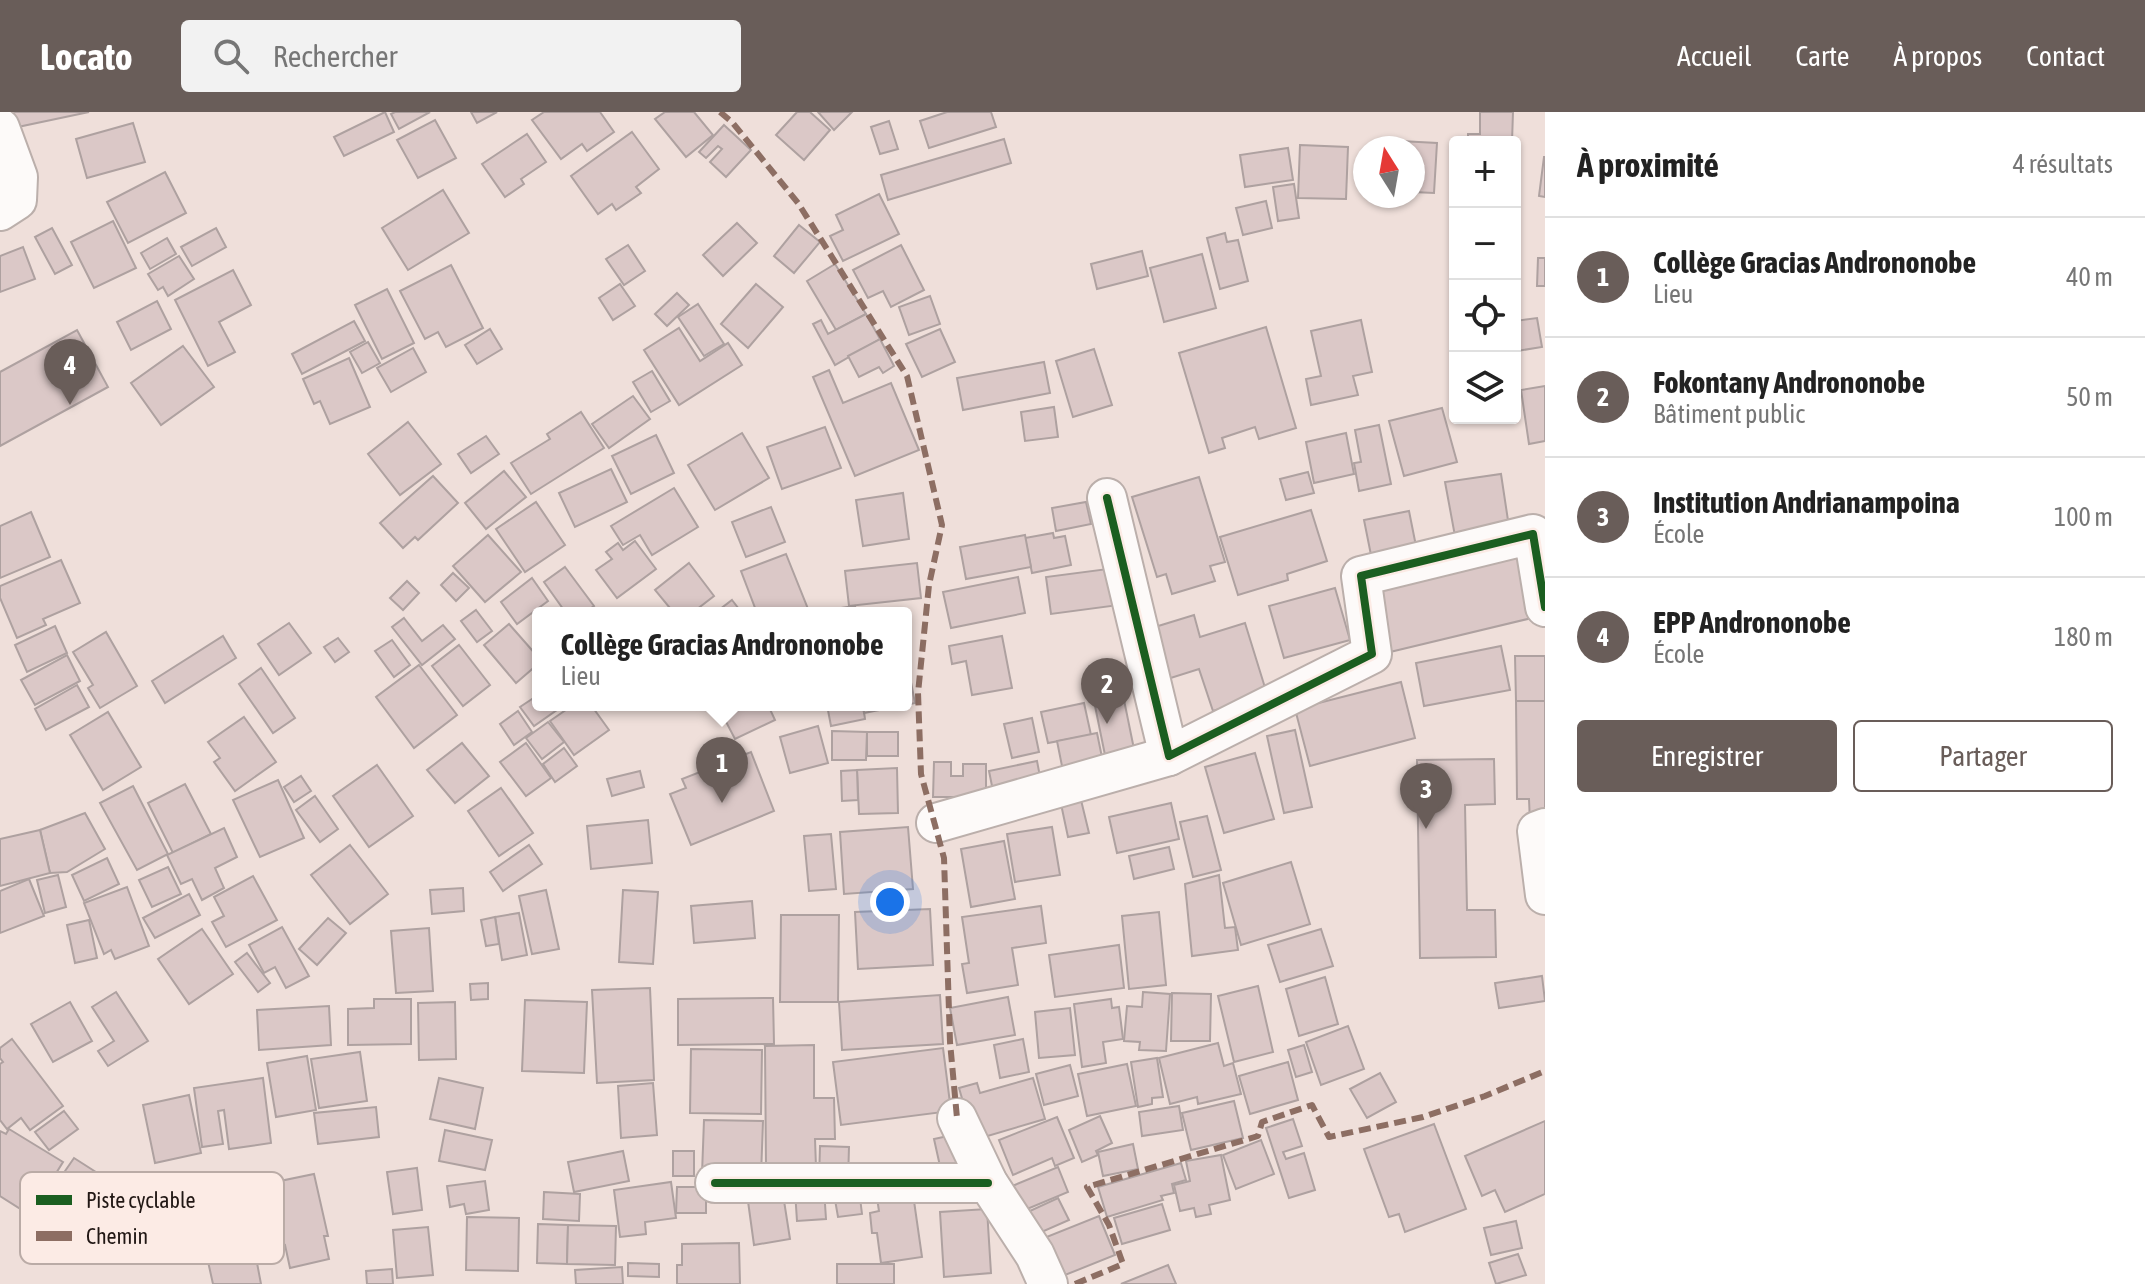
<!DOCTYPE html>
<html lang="fr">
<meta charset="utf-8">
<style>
body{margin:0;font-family:"Asap Condensed",sans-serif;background:#f2f2f2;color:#222}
.controls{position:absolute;right:24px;top:24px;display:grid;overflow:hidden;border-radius:8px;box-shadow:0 2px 6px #0004}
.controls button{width:72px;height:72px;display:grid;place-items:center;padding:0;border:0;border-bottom:2px solid #e0e0e0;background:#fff;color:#222;font:40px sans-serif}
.compass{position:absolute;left:1353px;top:24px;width:72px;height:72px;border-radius:50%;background:#fff;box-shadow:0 2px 6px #0004;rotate:349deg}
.you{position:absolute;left:890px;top:790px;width:28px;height:28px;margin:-20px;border:6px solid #fff;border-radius:50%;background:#1a73e8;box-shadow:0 0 0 12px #1a73e833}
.badge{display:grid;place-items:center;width:52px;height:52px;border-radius:50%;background:#695d59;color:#fff;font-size:26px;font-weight:700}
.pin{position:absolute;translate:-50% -66px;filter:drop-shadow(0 2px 4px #0008)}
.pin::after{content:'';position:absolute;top:42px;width:28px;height:24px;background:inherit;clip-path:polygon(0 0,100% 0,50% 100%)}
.popup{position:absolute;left:532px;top:495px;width:380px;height:104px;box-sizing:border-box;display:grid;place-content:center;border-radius:8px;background:#fff;filter:drop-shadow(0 2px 6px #0005);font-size:26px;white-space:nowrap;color:#767676}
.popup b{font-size:30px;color:#222}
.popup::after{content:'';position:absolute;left:50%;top:100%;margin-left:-16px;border:16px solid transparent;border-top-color:#fff}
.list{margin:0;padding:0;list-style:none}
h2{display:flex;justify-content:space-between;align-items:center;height:104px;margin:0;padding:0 32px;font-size:34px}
h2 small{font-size:26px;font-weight:400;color:#767676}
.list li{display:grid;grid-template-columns:52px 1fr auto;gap:24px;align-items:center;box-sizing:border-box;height:120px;padding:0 32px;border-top:2px solid #e0e0e0}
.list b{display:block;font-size:30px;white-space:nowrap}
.list p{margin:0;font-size:26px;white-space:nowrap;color:#767676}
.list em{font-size:26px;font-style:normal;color:#767676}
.actions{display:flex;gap:16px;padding:24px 32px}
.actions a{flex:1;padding:18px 0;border:2px solid #695d59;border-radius:8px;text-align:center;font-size:28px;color:#695d59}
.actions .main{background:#695d59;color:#fff}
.icon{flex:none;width:44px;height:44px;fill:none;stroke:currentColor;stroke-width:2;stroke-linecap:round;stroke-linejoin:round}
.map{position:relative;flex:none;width:1545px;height:1172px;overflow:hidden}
header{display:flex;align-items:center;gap:48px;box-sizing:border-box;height:112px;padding:0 40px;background:#695d59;color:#fff}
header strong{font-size:38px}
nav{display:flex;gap:44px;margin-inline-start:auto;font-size:28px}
.search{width:560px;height:72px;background:#f2f2f2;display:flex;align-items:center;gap:20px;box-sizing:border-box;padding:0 28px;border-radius:8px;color:#767676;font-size:30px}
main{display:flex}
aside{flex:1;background:#fff}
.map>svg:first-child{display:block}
.building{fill:#dbc8c7;stroke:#aea1a0;stroke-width:2}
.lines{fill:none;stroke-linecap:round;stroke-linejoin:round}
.minor-casing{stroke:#bbafab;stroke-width:42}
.minor{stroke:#fdfaf9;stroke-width:38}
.quiet{stroke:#8d6e63;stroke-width:6;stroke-dasharray:12 6;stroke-linecap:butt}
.cycleway-casing{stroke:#fcebe5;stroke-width:13}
.cycleway{stroke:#1b5e20;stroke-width:8}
.key{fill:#fcebe5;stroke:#baaba6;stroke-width:2}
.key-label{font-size:22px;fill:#211714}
</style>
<header>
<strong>Locato</strong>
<div class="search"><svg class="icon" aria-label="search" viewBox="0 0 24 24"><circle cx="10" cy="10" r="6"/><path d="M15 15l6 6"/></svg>Rechercher</div>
<nav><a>Accueil</a><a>Carte</a><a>À propos</a><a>Contact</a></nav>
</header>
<main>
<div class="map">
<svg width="1545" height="1172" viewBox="0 0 1545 1172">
<rect width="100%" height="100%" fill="#efdfda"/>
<!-- building -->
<g class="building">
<polygon points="10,0 89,0 13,16"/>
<polygon points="385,0 394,20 344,44 334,25"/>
<polygon points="395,0 430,0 399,17 391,2"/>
<polygon points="471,0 497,0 477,11"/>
<polygon points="544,0 600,0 614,20 587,39 582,32 561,47 532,8"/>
<polygon points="665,0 694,0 713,23 686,45 655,7"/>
<polygon points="797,0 810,0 830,18 804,48 776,23"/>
<polygon points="818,0 852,0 834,18"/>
<polygon points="947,0 991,0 996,15 929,36 920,9"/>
<polygon points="1480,0 1513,0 1512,30 1468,30 1468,22 1480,22"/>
<polygon points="435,8 456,46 418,66 397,28"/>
<polygon points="889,9 898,37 880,42 871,15"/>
<polygon points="133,11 145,50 87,66 76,27"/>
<polygon points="724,13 751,38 726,65 710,50 722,37 718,34 706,46 699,40"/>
<polygon points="632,20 659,57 636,75 641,81 616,98 612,92 598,102 571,64"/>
<polygon points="527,22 546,50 521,67 524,72 505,85 482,52"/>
<polygon points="1004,27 1011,51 888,88 881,63"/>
<polygon points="1400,29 1437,31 1434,81 1413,80 1413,36 1400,36"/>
<polygon points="1300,33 1348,35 1346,87 1298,86"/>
<polygon points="1288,36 1293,68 1245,75 1240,43"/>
<polygon points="1544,45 1545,45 1545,85 1539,84"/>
<polygon points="165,60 186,101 128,131 107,90"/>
<polygon points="1294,72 1299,106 1278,109 1273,75"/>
<polygon points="443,78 469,121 408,158 382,116"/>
<polygon points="879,82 899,122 843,149 830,124 843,118 836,103"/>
<polygon points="1266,89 1272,116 1243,123 1236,96"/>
<polygon points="113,109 136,156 94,176 71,130"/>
<polygon points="737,111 757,131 723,164 703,143"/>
<polygon points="799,113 820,130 794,161 774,144"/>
<polygon points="52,116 72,153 55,162 35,125"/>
<polygon points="216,116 226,135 192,154 181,135"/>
<polygon points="1225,121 1227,130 1238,128 1248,169 1220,177 1207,126"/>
<polygon points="167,126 176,142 150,157 141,141"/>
<polygon points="628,133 645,159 624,173 606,147"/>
<polygon points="901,133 924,178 891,195 883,179 868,186 853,158"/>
<polygon points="23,135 35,167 0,180 0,144"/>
<polygon points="1142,139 1148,164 1097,177 1091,152"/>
<polygon points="1202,142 1216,196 1164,210 1150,156"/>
<polygon points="179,144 194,167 168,184 163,175 158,178 148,162"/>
<polygon points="1538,146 1545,146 1545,174 1537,174"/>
<polygon points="835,152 866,202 836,218 807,169"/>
<polygon points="451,153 483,216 446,235 438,220 425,227 400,179"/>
<polygon points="233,158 251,193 219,210 235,240 208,254 175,188"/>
<polygon points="620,172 635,194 613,208 599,186"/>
<polygon points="756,172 783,195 748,236 721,212"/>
<polygon points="387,177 414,231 382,247 355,193"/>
<polygon points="677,181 689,193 667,214 655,202"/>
<polygon points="930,184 940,212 909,223 899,195"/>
<polygon points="157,189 171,217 131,238 117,210"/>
<polygon points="698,192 724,232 704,244 678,205"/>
<polygon points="866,202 880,227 835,253 813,212 821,208 828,222"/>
<polygon points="1537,206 1542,235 1517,239 1515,209"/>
<polygon points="1361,208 1372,260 1353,264 1358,283 1311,293 1306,267 1321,264 1311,219"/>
<polygon points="354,209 365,229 302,262 292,242"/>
<polygon points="1266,215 1296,316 1259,327 1255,315 1222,326 1225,336 1209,341 1179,241"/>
<polygon points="679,216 700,249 728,231 742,253 679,293 644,238"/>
<polygon points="490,217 502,237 477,252 465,233"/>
<polygon points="940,217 955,250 922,265 906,232"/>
<polygon points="77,218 108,275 0,334 0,260"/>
<polygon points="880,227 894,254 883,261 879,255 859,265 848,244"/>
<polygon points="368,230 380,251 362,261 350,240"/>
<polygon points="183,234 214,275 161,313 131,271"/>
<polygon points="413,236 426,260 391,280 377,256"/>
<polygon points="1094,237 1112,293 1073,305 1056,249"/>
<polygon points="349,246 370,295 330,312 320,289 314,292 303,267"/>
<polygon points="1044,250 1050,281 963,298 957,266"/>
<polygon points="829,258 843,291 891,271 919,338 855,364 813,265"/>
<polygon points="652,259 670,289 651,300 633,270"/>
<polygon points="1545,274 1545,329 1529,332 1521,278"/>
<polygon points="633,284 650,307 609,336 592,312"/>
<polygon points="1054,295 1058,325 1025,329 1021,300"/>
<polygon points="1442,296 1457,350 1404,364 1389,309"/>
<polygon points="581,300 604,336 531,382 511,351 550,327 547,322"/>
<polygon points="408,310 441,352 400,383 368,342"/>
<polygon points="1379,313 1391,372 1359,379 1354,351 1361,350 1355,318"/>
<polygon points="825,315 841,356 782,377 767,335"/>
<polygon points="742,321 769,366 715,398 688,353"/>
<polygon points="1346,321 1354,362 1314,371 1306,330"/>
<polygon points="656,323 674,361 631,382 612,344"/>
<polygon points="486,324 499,342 471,361 458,342"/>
<polygon points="611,357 627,390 575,415 559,381"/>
<polygon points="504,359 526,385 486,417 465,391"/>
<polygon points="1308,360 1314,381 1286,388 1280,367"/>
<polygon points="1501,362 1509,415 1455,424 1445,370"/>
<polygon points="433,364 458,391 418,428 415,425 403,436 380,411"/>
<polygon points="1199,365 1225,450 1210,454 1215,469 1172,482 1166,462 1157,465 1132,385"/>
<polygon points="674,376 698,415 652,443 640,423 623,433 611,414"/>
<polygon points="903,381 909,427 863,434 856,388"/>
<polygon points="536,390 565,433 525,460 496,417"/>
<polygon points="1086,390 1091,412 1056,419 1052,396"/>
<polygon points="771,395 785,430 746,445 732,410"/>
<polygon points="1311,398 1327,449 1287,462 1288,468 1238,483 1220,425"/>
<polygon points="1409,399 1416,434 1371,443 1364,408"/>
<polygon points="31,400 50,445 0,466 0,414"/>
<polygon points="1053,421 1054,426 1065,424 1071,453 1032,461 1025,426"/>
<polygon points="488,423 521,460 485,490 453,454"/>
<polygon points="1025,423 1031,455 966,467 960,435"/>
<polygon points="635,429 656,457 617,486 596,458 612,447 606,440 618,431 623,438"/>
<polygon points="786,442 808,497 796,501 781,501 779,497 770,501 757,501 741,459"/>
<polygon points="1521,444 1536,505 1390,540 1375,479"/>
<polygon points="61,448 80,491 43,507 46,513 17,526 0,486 0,474"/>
<polygon points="689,451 714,484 692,501 674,501 655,478"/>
<polygon points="917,451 921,486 849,494 845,459"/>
<polygon points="565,455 594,494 584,501 566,501 544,470"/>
<polygon points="1115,456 1119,493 1051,502 1046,465"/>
<polygon points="453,461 469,476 456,489 441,473"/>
<polygon points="1018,465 1025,501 951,516 943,480"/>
<polygon points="532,466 548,489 517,512 501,490"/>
<polygon points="407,469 419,481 403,498 390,486"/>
<polygon points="1335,476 1350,528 1284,546 1269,494"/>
<polygon points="732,488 742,501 715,501"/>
<polygon points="855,494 856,501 827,501 827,498"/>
<polygon points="476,498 492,519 477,530 461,509"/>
<polygon points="1194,503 1200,525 1245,511 1267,582 1213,599 1199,557 1158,570 1142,519"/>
<polygon points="404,506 422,529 443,513 455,527 422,553 392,515"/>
<polygon points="289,511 311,541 279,563 258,532"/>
<polygon points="509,512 538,545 538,552 516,571 484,533"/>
<polygon points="55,514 67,541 27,560 15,533"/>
<polygon points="106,520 137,574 100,596 88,576 93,573 73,540"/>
<polygon points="223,524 236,546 165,591 152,569"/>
<polygon points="1002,524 1012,576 972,583 966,549 952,552 949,534"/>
<polygon points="338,526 349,540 335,550 324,535"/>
<polygon points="392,528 410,553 394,565 375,539"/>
<polygon points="459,533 490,573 463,594 432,554"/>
<polygon points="1501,534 1510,578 1424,594 1416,551"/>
<polygon points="67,543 80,569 35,593 21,568"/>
<polygon points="1515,544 1545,544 1545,589 1516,589"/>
<polygon points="419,553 457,603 414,636 376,585"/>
<polygon points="261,556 295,606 273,621 239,572"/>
<polygon points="910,565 915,591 906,593 906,566"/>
<polygon points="1401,570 1415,626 1310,654 1295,597"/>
<polygon points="77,573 89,595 46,618 35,597"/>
<polygon points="538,583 538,593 564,593 534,614 520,595"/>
<polygon points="1124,588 1134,637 1105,643 1095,594"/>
<polygon points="1516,589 1545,589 1545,711 1530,711 1529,687 1517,687"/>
<polygon points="1084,591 1091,623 1048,631 1041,600"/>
<polygon points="573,593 591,593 609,618 574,643 550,609"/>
<polygon points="746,593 768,593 775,608 735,627 723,604"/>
<polygon points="827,593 863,593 865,607 831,614"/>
<polygon points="863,593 904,593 864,601"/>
<polygon points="518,599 532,620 514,633 500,612"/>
<polygon points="108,600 141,655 103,678 70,623"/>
<polygon points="244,605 276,650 235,679 214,650 220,646 208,630"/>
<polygon points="1032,606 1039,640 1012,646 1004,612"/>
<polygon points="548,610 564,630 542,647 526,626"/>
<polygon points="818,614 828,651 790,661 780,625"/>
<polygon points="1295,618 1312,695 1284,701 1267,624"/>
<polygon points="832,619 867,620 866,648 832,648"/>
<rect x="867" y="620" width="31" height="24"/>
<polygon points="1097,621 1104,655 1064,664 1057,629"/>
<polygon points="462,631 489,664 455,691 427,658"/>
<polygon points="526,631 551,666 526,684 500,650"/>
<polygon points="564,636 577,654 555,670 543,652"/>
<polygon points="751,640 774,699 691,733 670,682 686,676 682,667"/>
<polygon points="1255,641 1274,707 1224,721 1205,655"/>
<polygon points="1494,647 1495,692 1465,693 1467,798 1495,798 1496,845 1420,846 1417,648"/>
<polygon points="1037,649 1042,675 994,684 989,659"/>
<polygon points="934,650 951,650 951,664 963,664 963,652 986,652 986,685 933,685"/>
<polygon points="377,653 413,704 369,735 333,684"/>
<polygon points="897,656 898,701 859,702 857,658"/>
<polygon points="857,658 858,688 842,689 841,659"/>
<polygon points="640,659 644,675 612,684 607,667"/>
<polygon points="301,664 311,679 294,690 284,675"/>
<polygon points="278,668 304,726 260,745 233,688"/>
<polygon points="185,672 211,722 173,741 148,691"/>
<polygon points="133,674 168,742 137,758 100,691"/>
<polygon points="501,676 533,721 499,744 468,699"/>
<polygon points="315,684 338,717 320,730 296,698"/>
<polygon points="1081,688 1089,721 1068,725 1061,692"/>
<polygon points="1171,691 1179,727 1117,741 1109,705"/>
<polygon points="85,701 105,737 67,760 50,761 40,718"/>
<polygon points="1207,704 1221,758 1193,765 1180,710"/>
<polygon points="648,708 652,751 591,757 587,714"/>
<polygon points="908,715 913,777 844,782 840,720"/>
<polygon points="1052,715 1060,763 1015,770 1007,722"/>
<polygon points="224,716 237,745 215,756 224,776 202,788 192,767 181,772 167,743"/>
<polygon points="40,718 50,761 0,774 0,727"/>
<polygon points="831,722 836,777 809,779 804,724"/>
<polygon points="1004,729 1015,787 971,795 961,737"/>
<polygon points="350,733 388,782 350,812 311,763"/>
<polygon points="529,733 542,752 503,779 490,760"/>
<polygon points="1169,735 1174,757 1134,767 1129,744"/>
<polygon points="107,746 119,772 84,789 72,763"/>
<polygon points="1291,750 1310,812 1241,833 1223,771"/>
<polygon points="168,755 181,782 152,795 139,768"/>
<polygon points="58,763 66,795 45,801 37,768"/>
<polygon points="1219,763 1225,816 1235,815 1238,838 1192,844 1185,772"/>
<polygon points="253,764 277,808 226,835 212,810 224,804 214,785"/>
<polygon points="29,767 44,804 0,821 0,779"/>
<polygon points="127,775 149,834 115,847 111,838 104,842 84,791"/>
<polygon points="463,776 464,799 432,802 430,778"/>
<polygon points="546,778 559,837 532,842 519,784"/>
<polygon points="623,778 658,780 653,852 619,850"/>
<polygon points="189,782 200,803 155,826 143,806"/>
<polygon points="752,789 755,826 694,831 691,794"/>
<polygon points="1041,794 1046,831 1012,836 1018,873 967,881 962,852 969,851 962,805"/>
<polygon points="930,797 933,853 858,857 855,800"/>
<polygon points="1159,800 1166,873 1129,877 1122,804"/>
<polygon points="519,801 527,843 502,848 495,805"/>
<polygon points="781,803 839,803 838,890 780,890"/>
<polygon points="495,805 499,832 486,834 481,808"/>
<polygon points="328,806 346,821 317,853 299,837"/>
<polygon points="89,808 97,846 75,851 67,813"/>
<polygon points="282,815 309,864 286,876 275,855 264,861 249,833"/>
<polygon points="429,816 433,879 396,881 391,819"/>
<polygon points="202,817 233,862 189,892 158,847"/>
<polygon points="1321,817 1333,854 1280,870 1268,833"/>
<polygon points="1119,833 1124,876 1055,885 1049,843"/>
<polygon points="247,841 270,871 258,880 235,850"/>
<polygon points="1542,864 1545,889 1499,896 1495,871"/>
<polygon points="1325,865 1338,912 1299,924 1286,877"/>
<polygon points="488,871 488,887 471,888 470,872"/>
<polygon points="1258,874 1273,940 1234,950 1218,884"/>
<polygon points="650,876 654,968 597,971 592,878"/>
<polygon points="116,880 148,929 108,954 98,939 114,929 92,895"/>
<polygon points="1143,880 1170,882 1166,939 1139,938 1140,930 1124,929 1127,894 1142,895"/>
<polygon points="1172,881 1211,882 1210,929 1171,929"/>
<polygon points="940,883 943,932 842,938 839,890"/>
<polygon points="1008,885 1015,923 957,933 950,896"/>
<polygon points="773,886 774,932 678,933 678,887"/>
<polygon points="374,887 411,887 411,932 348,933 348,897 374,896"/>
<polygon points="1111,887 1112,896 1119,895 1123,927 1103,930 1106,951 1082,955 1074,892"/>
<polygon points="525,888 587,890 584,961 522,959"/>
<polygon points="70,890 92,929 53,950 31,912"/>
<polygon points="455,890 456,947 419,948 418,891"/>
<polygon points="329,894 331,933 259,938 257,898"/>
<polygon points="1070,896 1075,943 1039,946 1035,900"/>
<polygon points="1348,914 1364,957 1321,973 1306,930"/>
<polygon points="12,927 63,994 30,1018 21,1006 7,1017 0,1008 0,952 3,950 0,946 0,936"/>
<polygon points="1023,927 1029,960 1000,966 994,933"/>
<polygon points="1218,931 1224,954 1233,951 1241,982 1198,992 1197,985 1170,992 1159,946"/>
<polygon points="814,933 814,986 834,986 835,1027 815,1027 816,1055 766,1056 765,934"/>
<polygon points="1304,933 1312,960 1296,965 1288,938"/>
<polygon points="943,936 951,999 841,1013 833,950"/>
<polygon points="691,937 762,938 761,1002 690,1001"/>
<polygon points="360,940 367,989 319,996 311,947"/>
<polygon points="307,944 316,998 276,1005 267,951"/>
<polygon points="1157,946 1163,985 1152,986 1152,992 1138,995 1131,950"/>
<polygon points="1288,950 1298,988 1250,1002 1239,964"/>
<polygon points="1127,952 1136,994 1087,1004 1078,962"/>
<polygon points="1070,953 1078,984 1044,993 1036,962"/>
<polygon points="1380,961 1396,990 1367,1006 1350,977"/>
<polygon points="263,966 271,1031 229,1037 224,998 218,999 223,1032 202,1035 194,976"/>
<polygon points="439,966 483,976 475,1017 430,1007"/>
<polygon points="1033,966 1045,1007 974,1028 959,976 977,971 980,981"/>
<polygon points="653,971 657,1023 621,1026 618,974"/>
<polygon points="189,983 201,1041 155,1051 143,993"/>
<polygon points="1234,989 1243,1026 1191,1038 1182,1001"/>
<polygon points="1179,994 1183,1018 1142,1024 1139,1000"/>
<polygon points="376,995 379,1025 318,1032 314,1001"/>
<polygon points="64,999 78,1017 49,1038 35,1020"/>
<polygon points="1100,1004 1112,1031 1096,1039 1098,1043 1082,1050 1069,1018"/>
<polygon points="1057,1005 1074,1046 1055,1054 1052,1046 1013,1063 999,1028"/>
<polygon points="1293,1007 1302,1034 1283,1040 1286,1047 1304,1041 1315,1078 1289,1086 1266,1016"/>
<polygon points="704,1008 763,1009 761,1064 702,1062"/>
<polygon points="1545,1009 1545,1082 1505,1100 1495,1078 1482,1084 1465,1044"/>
<polygon points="1434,1012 1466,1097 1405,1120 1399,1102 1389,1105 1364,1037"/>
<polygon points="9,1017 63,1050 30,1103 0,1084 0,1019 6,1022"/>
<polygon points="445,1018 492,1028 485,1058 439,1049"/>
<polygon points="962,1021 969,1058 942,1063 934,1027"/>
<polygon points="1261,1028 1274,1062 1236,1077 1223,1043"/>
<polygon points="1133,1032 1138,1057 1103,1064 1098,1040"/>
<polygon points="820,1034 849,1035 848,1069 819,1069"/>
<polygon points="623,1039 629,1069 574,1080 568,1050"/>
<rect x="673" y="1039" width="21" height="25"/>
<polygon points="1221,1043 1230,1088 1209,1093 1211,1102 1196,1105 1194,1096 1180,1099 1174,1073 1190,1069 1186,1049"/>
<polygon points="74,1046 99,1062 77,1095 52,1078"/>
<polygon points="1181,1051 1186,1068 1172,1072 1174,1081 1161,1084 1163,1088 1107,1105 1098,1075"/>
<polygon points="1058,1055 1068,1080 1015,1102 1005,1077"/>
<polygon points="417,1056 422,1098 393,1102 387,1060"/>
<polygon points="314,1062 328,1124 324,1124 329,1147 290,1156 285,1133 276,1135 270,1107 259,1109 251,1075"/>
<polygon points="485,1069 489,1098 466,1102 464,1092 450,1095 447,1074"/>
<polygon points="671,1070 676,1106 645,1110 646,1122 620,1125 614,1078"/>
<polygon points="219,1071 232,1133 173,1146 159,1083"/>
<polygon points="677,1075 706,1075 706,1101 676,1101"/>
<polygon points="912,1075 922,1145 881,1151 877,1121 872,1121 870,1101 879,1099 876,1080"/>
<polygon points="782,1076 790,1127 754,1133 747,1082"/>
<polygon points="824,1077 826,1107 797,1109 795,1079"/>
<polygon points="859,1078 862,1102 838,1105 834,1082"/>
<polygon points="544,1080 580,1082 579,1109 543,1107"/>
<polygon points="121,1083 142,1116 105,1138 84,1106"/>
<polygon points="1058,1086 1069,1108 1028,1126 1019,1104"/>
<polygon points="1162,1092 1170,1118 1122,1132 1114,1106"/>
<polygon points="987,1097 991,1161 944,1165 940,1100"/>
<polygon points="1099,1104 1115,1143 1060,1165 1044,1126"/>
<polygon points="467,1105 519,1106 518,1159 466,1158"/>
<polygon points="1516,1109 1522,1136 1491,1143 1484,1116"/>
<polygon points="538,1112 568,1113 567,1152 537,1151"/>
<polygon points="568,1113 616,1114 615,1153 567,1152"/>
<polygon points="428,1115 433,1163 397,1166 393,1118"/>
<polygon points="739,1131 740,1172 677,1172 677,1153 682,1153 682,1132"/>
<polygon points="254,1135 261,1172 213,1172 207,1145"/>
<polygon points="1518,1142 1526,1163 1496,1172 1489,1151"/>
<polygon points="628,1151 659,1152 659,1165 628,1164"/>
<rect x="837" y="1152" width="57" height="20"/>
<polygon points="1168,1153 1176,1172 1121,1172"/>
<polygon points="622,1155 623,1172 576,1172 575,1158"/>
<polygon points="392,1157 393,1172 367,1172 366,1159"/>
</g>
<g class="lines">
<defs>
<g id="minor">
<polyline points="0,16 18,65 17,88 0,99"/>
<polyline points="1107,386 1169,644 1372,542 1361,464 1533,422 1545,495"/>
<polyline points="936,711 1169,644"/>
<polyline points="1545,716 1537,719 1545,783"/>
<polyline points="957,1006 988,1071 1035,1143 1048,1172"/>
<polyline points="715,1071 988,1071"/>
</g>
</defs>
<!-- minor casing -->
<use href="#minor" class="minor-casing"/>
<!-- minor -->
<use href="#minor" class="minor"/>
<!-- quiet -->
<g class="quiet">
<polyline points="720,0 732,10 798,91 907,264 942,413 929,473 918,581 921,662 944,746 950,930 957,1006"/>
<polyline points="1075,1172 1123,1152 1109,1113 1087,1075 1258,1024 1262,1010 1312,993 1329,1025 1423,1005 1485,984 1545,959"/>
</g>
<defs>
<g id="cycleway">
<polyline points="1107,386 1169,644 1372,542 1361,464 1533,422 1545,495"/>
<polyline points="715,1071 988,1071"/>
</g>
</defs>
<!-- cycleway casing -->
<use href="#cycleway" class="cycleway-casing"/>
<!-- cycleway -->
<use href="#cycleway" class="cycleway"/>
</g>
<!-- legend -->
<rect x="20" y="1060" width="264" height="92" rx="12" class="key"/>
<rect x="36" y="1083" width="36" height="10" fill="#1b5e20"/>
<rect x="36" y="1119" width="36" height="10" fill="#8d6e63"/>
<g class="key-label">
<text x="86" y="1096">Piste cyclable</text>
<text x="86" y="1132">Chemin</text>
</g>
</svg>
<div class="controls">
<button>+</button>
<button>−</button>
<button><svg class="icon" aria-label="locate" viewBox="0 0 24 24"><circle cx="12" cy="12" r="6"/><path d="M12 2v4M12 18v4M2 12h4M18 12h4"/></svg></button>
<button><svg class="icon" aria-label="layers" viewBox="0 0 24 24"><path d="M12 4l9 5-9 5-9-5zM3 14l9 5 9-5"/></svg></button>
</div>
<svg class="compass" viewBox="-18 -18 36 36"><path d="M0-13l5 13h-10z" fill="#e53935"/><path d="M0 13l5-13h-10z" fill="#767676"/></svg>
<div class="you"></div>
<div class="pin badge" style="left:722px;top:691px">1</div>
<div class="popup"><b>Collège Gracias Andrononobe</b>Lieu</div>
<div class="pin badge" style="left:1107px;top:612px">2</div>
<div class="pin badge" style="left:1426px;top:717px">3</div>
<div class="pin badge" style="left:70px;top:293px">4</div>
</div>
<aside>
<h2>À proximité<small>4 résultats</small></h2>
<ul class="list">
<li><span class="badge">1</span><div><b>Collège Gracias Andrononobe</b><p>Lieu</p></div><em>40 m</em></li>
<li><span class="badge">2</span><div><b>Fokontany Andrononobe</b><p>Bâtiment public</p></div><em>50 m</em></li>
<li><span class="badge">3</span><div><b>Institution Andrianampoina</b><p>École</p></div><em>100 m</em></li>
<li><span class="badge">4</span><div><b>EPP Andrononobe</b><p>École</p></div><em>180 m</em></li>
</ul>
<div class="actions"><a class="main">Enregistrer</a><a>Partager</a></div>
</aside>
</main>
